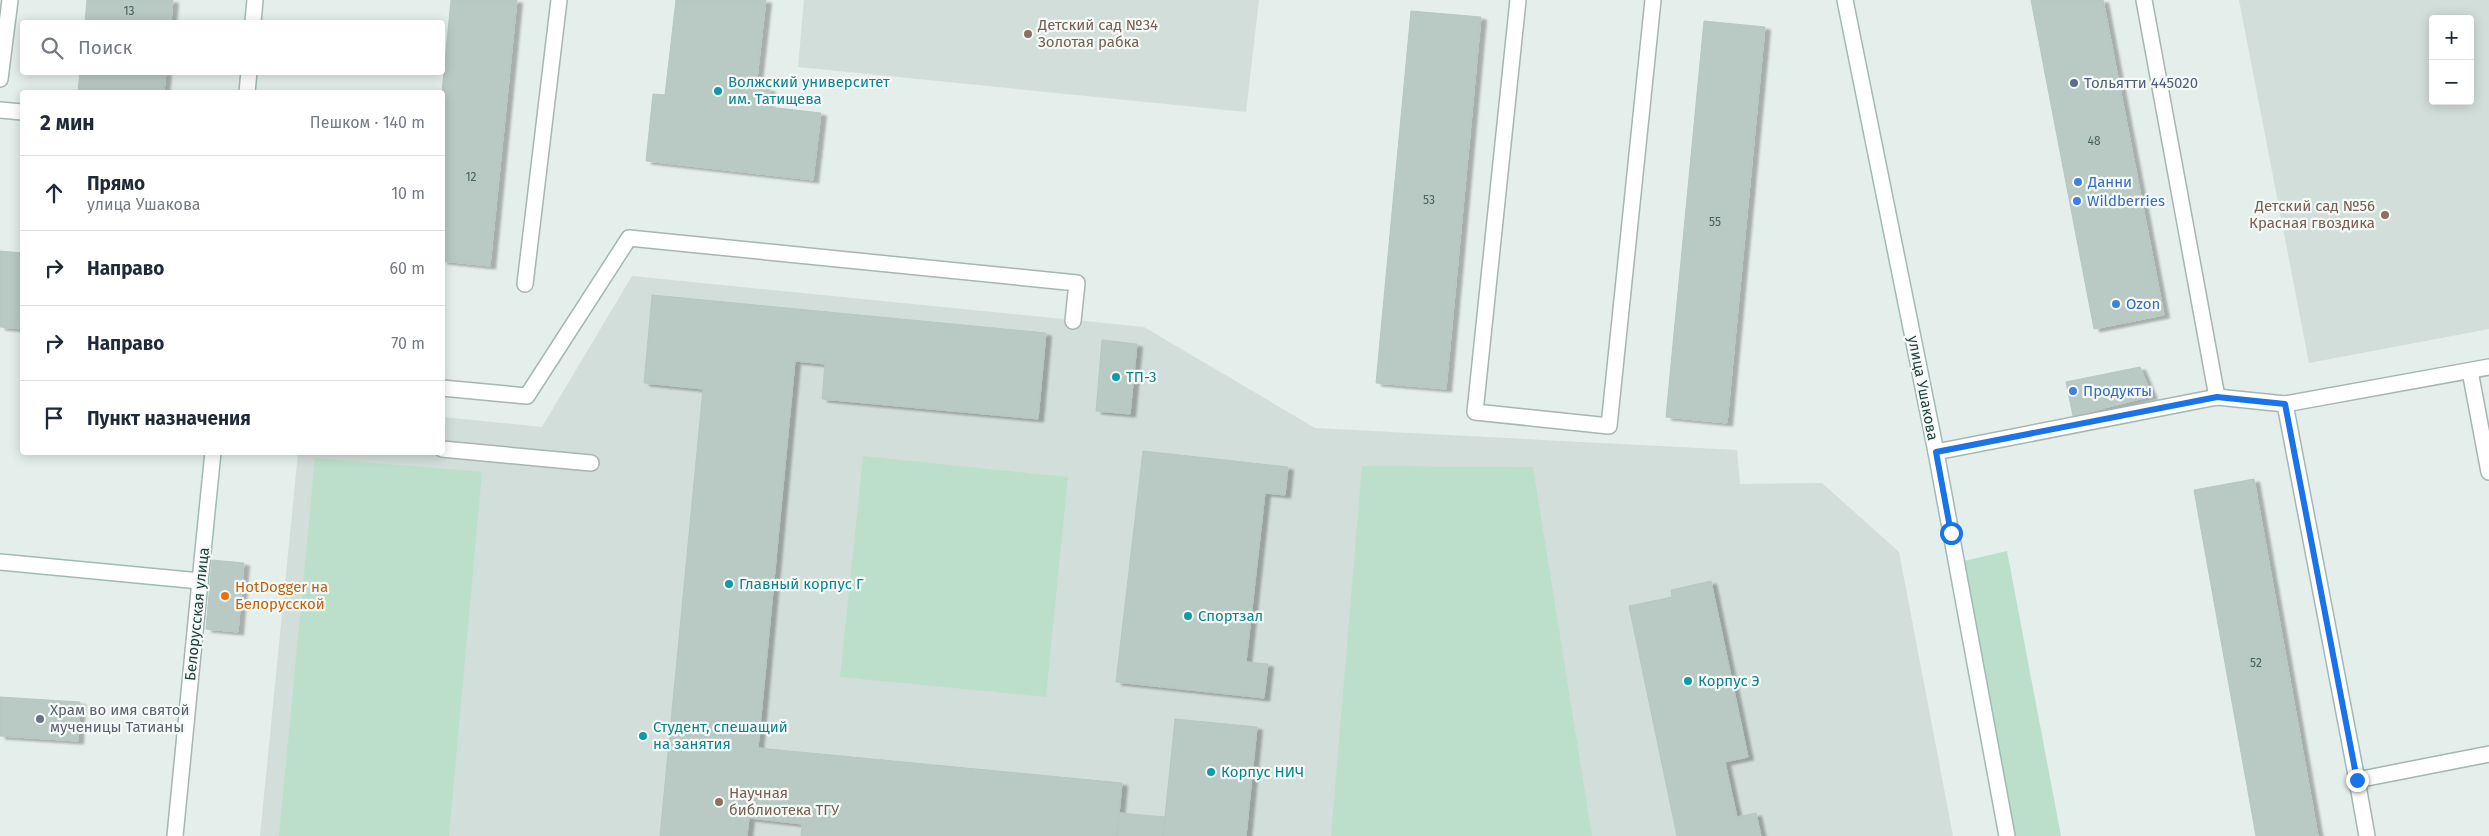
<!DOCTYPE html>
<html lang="ru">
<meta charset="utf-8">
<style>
body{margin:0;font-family:"Fira Sans",sans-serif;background:#f2f2f3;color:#1f2937}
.controls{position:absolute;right:15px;top:15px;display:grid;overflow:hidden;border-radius:5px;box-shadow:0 2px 12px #0003}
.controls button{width:45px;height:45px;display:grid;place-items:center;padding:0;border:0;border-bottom:1px solid #e0e1e3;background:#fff;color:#1f2937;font:25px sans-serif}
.stop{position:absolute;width:15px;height:15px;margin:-11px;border:4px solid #1a73e8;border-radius:50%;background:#fff}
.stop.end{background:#1a73e8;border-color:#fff;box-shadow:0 1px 5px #0008}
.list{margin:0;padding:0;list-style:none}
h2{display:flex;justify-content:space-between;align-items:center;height:65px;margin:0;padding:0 20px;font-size:21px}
h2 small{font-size:16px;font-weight:400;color:#747a83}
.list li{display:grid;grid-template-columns:32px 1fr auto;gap:15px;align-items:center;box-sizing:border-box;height:75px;padding:0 20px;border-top:1px solid #e0e1e3}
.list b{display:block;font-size:19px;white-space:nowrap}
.list p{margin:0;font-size:16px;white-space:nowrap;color:#747a83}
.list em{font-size:16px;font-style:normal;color:#747a83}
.icon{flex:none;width:28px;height:28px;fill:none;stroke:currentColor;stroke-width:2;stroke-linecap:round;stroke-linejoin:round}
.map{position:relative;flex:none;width:2489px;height:836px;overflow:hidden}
.search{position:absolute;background:#fff;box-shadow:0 2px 12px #0003;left:20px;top:20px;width:425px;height:55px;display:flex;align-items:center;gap:12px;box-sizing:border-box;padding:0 18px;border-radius:5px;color:#747a83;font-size:19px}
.panel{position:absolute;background:#fff;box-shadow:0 2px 12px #0003;left:20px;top:90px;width:425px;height:365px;border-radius:5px}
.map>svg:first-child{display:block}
.built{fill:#d2deda;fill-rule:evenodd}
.green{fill:#bcdfcb}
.building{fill:#b9c9c4;stroke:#b6c8c3;filter:url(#shadow)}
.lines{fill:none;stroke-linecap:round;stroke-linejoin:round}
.lane-casing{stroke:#a6b6b3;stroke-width:18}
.street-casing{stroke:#a6b6b3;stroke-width:18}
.secondary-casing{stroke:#a1bab5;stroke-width:18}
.lane{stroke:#fff;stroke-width:15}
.street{stroke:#fff;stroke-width:15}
.secondary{stroke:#fff;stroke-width:15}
.route{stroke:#1a73e8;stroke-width:6}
.education-dot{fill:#8d6e63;stroke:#f5faf8;stroke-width:2}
.service-dot{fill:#5c6f8a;stroke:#f5faf8;stroke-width:2}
.culture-dot{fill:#0f9aa8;stroke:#f5faf8;stroke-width:2}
.shop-dot{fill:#3f7fe0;stroke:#f5faf8;stroke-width:2}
.food-dot{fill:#e8710a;stroke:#f5faf8;stroke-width:2}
.worship-dot{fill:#6b7280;stroke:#f5faf8;stroke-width:2}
.labels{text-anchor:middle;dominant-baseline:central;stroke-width:4.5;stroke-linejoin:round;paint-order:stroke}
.number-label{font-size:12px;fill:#48625f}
.education-label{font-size:15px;fill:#785e54;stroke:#f5faf8;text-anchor:start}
.culture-label{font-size:15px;fill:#0d838f;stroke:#f5faf8;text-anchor:start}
.service-label{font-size:15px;fill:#4e5e75;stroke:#f5faf8;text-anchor:start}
.shop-label{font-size:15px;fill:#366cbe;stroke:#f5faf8;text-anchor:start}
.street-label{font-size:15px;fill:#22403d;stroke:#f5faf8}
.food-label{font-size:15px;fill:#c56008;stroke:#f5faf8;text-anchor:start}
.worship-label{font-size:15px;fill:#5b616d;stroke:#f5faf8;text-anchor:start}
</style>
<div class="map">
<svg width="2489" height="836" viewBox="0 0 2489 836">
<defs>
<filter id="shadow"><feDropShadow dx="5.5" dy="3" stdDeviation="1" flood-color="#0004"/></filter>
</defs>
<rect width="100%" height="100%" fill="#e4eeeb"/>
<!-- built -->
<g class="built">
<polygon points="804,0 1259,0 1246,112 798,67"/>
<path d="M2239 0H2489V329L2309 363ZM2433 19H2470V101H2433Z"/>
<polygon points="632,276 1144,327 1315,428 1737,450 1740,484 1822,483 1899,552 1953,836 260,836 298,453 442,452 443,417 542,427"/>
</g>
<!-- green -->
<g class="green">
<polygon points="863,456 1068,477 1046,697 840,677"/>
<polygon points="315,458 482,472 449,836 279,836"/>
<polygon points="1362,466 1533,467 1592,836 1331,836"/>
<polygon points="2007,551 2061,836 2003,836 1951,564"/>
</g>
<!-- building -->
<g class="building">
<polygon points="87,0 173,0 171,22 85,22"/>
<polygon points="451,0 517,0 490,266 442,261 442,92"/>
<polygon points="676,0 766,0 756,87 770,89 768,107 821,113 813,180 646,161 653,94 665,95"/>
<polygon points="2031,0 2103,0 2164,315 2094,329"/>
<polygon points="1411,11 1481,17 1446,389 1376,383"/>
<polygon points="1704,21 1765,27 1727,423 1666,417"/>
<polygon points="80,72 166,72 164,92 78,92"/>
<polygon points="0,251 22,253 22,329 0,327"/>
<polygon points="652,295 1046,333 1038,419 822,399 825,364 795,361 758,748 1122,783 1117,836 801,836 802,824 749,818 747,836 660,836 703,389 644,383"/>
<polygon points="1102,340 1137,344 1130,414 1096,411"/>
<polygon points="2140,367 2152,396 2073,416 2066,382"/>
<polygon points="1143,451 1288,467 1285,495 1265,493 1246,662 1268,664 1264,698 1116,682"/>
<polygon points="2254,479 2318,836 2256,836 2194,490"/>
<polygon points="212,560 244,563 238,632 206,629"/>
<polygon points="1711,581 1748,757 1725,762 1731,790 1737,817 1756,813 1761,836 1677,836 1629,606 1672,597 1671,590"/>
<polygon points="0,697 80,702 78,741 0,736"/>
<polygon points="1175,719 1257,727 1246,836 1163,836"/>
<polygon points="1119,813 1165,817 1163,836 1117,836"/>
</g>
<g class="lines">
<defs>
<g id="lane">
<polyline points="1518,0 1475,412 1609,426 1653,0"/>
<polyline points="2144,0 2217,397"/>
<polyline points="0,79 10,0"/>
<polyline points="0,110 22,112"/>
<polyline points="525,284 559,0"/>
<polyline points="2470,371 2489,472"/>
<polyline points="442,388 527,396 629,238 1077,283 1073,321"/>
<polyline points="2285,404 2489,367"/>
<polyline points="442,449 591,463"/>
<polyline points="1936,452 2217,397 2285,404 2357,780 2489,754"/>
<polyline points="2357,780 2367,836"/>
</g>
<polyline id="street" points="175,836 200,581"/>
<g id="secondary">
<polyline points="1845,0 1936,452 2007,836"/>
<polyline points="253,22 255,0"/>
<polyline points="247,92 249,72"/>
<polyline points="0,562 200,581 213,452"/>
</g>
</defs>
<!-- lane casing -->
<use href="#lane" class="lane-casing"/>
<!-- street casing -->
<use href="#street" class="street-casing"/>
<!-- secondary casing -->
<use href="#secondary" class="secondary-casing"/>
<!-- lane -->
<use href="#lane" class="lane"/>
<!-- street -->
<use href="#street" class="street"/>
<!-- secondary -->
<use href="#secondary" class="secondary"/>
</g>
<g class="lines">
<!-- route -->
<polyline class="route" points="1951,533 1936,452 2217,397 2285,404 2357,780"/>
</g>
<!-- markers -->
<g class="education-dot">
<circle cx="1028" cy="34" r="5"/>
<circle cx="2385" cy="215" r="5"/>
<circle cx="719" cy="802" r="5"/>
</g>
<circle class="service-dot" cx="2074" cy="83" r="5"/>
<g class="culture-dot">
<circle cx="718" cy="91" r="5"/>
<circle cx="1116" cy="377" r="5"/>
<circle cx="729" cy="584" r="5"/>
<circle cx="1188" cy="616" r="5"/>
<circle cx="1688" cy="681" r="5"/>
<circle cx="643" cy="736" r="5"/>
<circle cx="1211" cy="772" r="5"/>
</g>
<g class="shop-dot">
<circle cx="2078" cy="182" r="5"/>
<circle cx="2077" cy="201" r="5"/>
<circle cx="2116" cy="304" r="5"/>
<circle cx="2073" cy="391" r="5"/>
</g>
<circle class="food-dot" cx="225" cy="596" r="5"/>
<circle class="worship-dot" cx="40" cy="719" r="5"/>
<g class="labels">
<!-- number labels -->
<g class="number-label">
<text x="129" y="11">13</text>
<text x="2094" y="141">48</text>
<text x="471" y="177">12</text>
<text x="1429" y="200">53</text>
<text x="1715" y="222">55</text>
<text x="2256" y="663">52</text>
</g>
<!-- education labels -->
<g class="education-label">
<text x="1038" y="25">Детский сад №34<tspan x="1038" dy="17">Золотая рабка</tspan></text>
<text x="2375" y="206" text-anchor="end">Детский сад №56<tspan x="2375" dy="17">Красная гвоздика</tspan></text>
<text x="729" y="793">Научная<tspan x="729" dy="17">библиотека ТГУ</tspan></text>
</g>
<!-- culture labels -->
<g class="culture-label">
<text x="728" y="82">Волжский университет<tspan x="728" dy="17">им. Татищева</tspan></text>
<text x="1126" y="377">ТП-3</text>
<text x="739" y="584">Главный корпус Г</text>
<text x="1198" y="616">Спортзал</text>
<text x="1698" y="681">Корпус Э</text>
<text x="653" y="727">Студент, спешащий<tspan x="653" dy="17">на занятия</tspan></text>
<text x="1221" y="772">Корпус НИЧ</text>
</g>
<!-- service labels -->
<g class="service-label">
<text x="2084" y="83">Тольятти 445020</text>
</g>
<!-- shop labels -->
<g class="shop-label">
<text x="2088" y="182">Данни</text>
<text x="2087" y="201">Wildberries</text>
<text x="2126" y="304">Ozon</text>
<text x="2083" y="391">Продукты</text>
</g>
<!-- street labels -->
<g class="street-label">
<text transform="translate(1923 388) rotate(79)">улица Ушакова</text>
<text transform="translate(197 614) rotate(-84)">Белорусская улица</text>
</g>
<!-- food labels -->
<g class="food-label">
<text x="235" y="587">HotDogger на<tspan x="235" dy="17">Белорусской</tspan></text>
</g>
<!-- worship labels -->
<g class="worship-label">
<text x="50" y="710">Храм во имя святой<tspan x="50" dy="17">мученицы Татианы</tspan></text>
</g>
</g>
</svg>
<div class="controls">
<button>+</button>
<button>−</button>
</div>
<div class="stop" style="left:1951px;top:533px"></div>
<div class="stop end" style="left:2357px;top:780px"></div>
<div class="search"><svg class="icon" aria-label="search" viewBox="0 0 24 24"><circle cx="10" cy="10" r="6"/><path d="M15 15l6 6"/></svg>Поиск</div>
<section class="panel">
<h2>2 мин<small>Пешком · 140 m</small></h2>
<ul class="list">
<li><svg class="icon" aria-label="ahead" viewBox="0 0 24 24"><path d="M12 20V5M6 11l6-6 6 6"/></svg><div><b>Прямо</b><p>улица Ушакова</p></div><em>10 m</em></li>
<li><svg class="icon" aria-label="right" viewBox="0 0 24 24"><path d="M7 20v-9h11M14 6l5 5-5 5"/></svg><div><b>Направо</b></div><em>60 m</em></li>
<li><svg class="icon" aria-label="right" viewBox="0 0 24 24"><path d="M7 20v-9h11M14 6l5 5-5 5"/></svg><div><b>Направо</b></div><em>70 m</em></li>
<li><svg class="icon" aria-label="arrive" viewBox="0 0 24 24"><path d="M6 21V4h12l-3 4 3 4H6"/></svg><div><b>Пункт назначения</b></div></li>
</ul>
</section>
</div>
